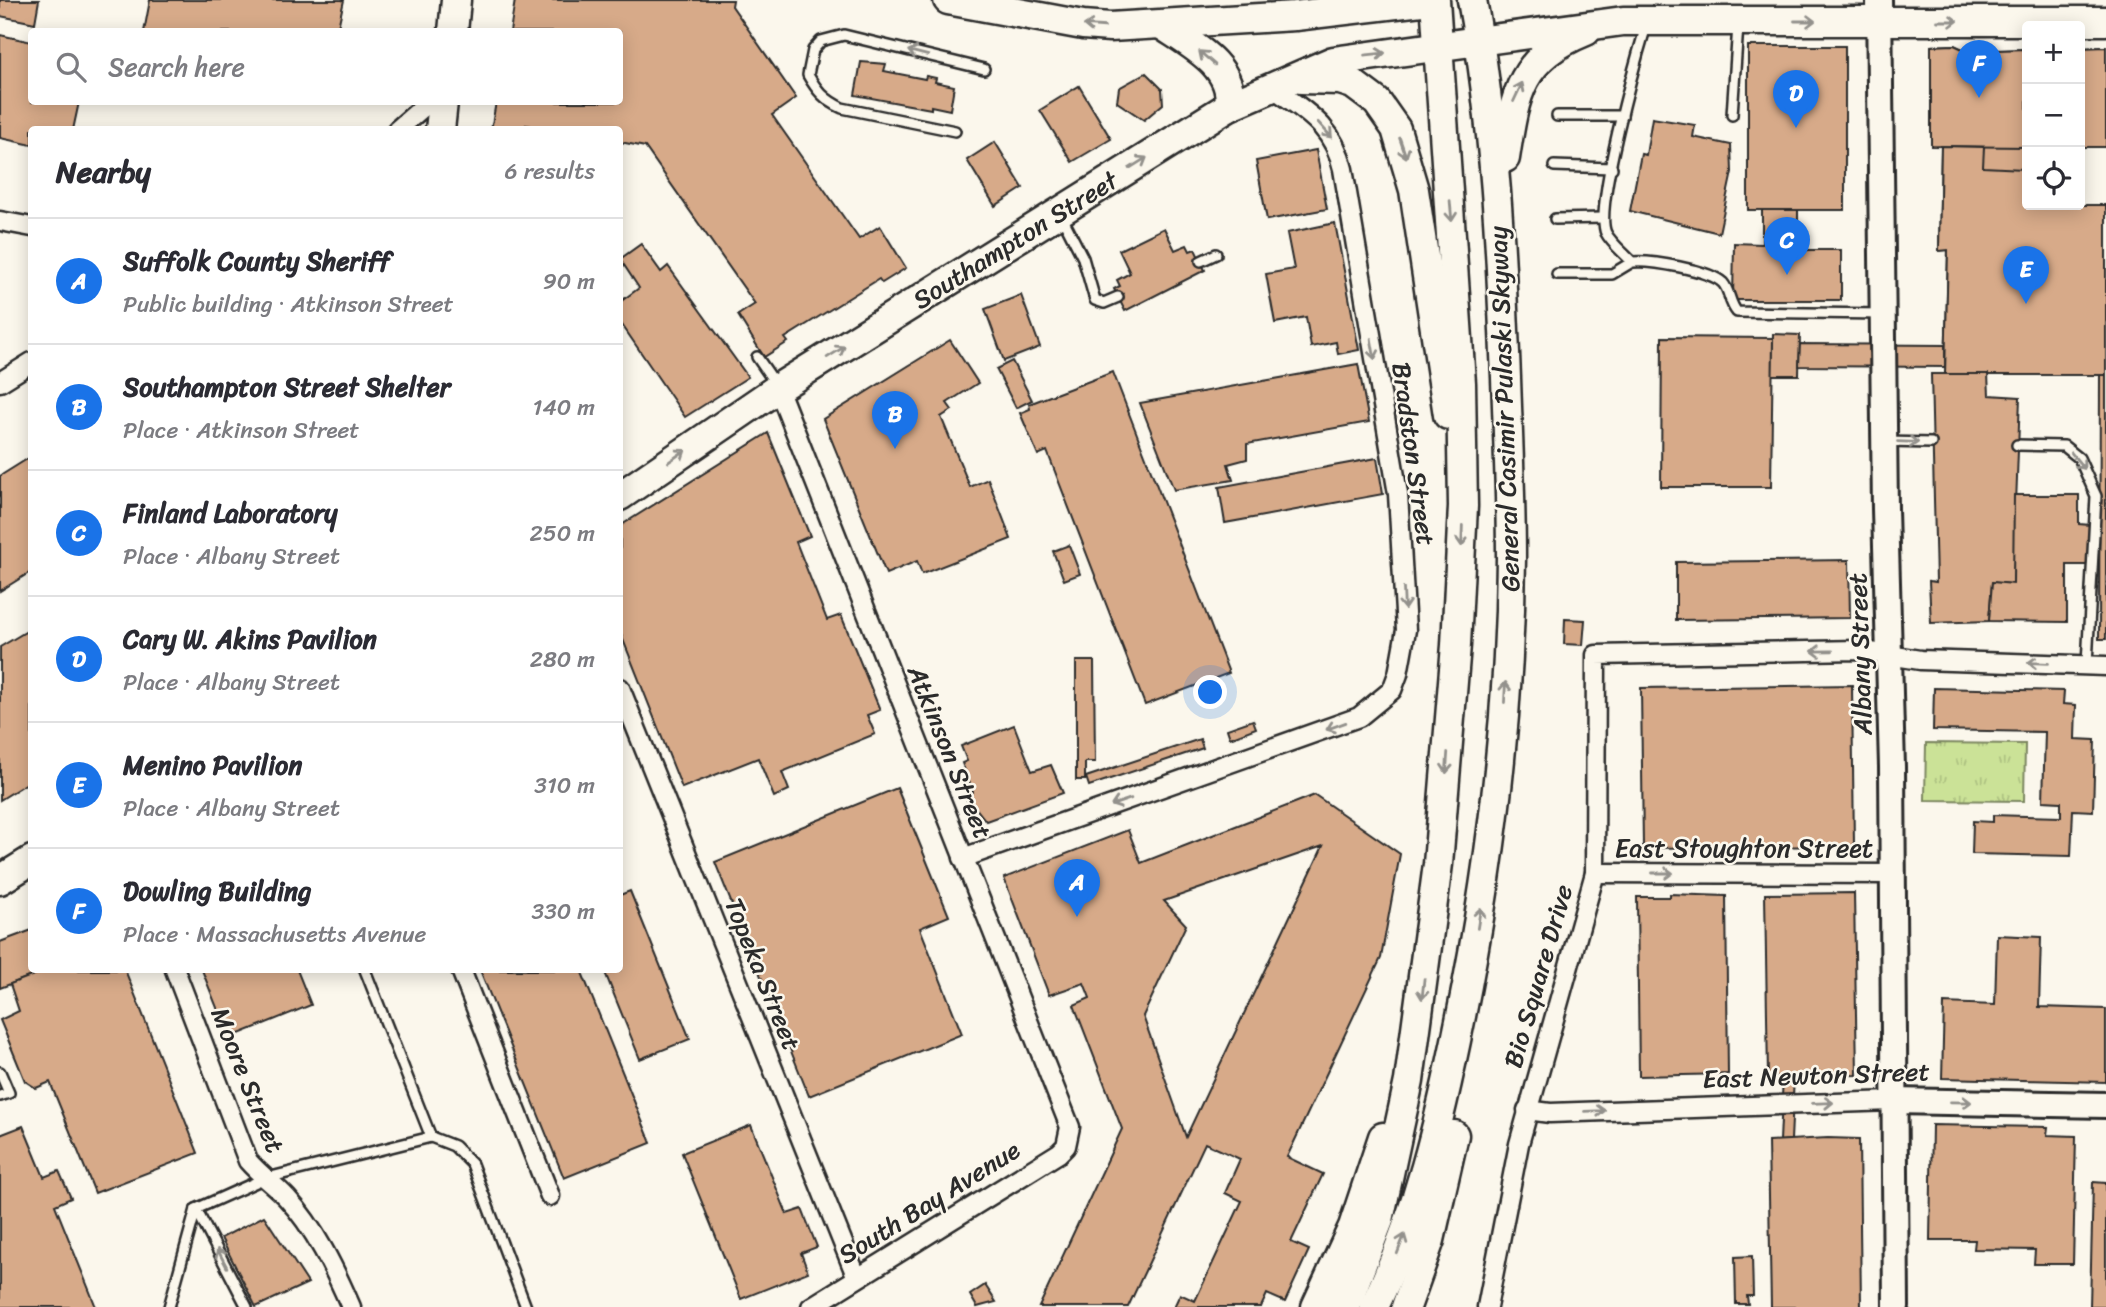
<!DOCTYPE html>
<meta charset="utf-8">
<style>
body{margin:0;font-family:Sriracha,sans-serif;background:#f7f7f7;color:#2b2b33}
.controls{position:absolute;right:21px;top:21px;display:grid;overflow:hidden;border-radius:7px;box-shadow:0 4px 18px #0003}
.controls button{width:63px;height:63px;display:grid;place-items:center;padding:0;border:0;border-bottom:2px solid #e1e1e2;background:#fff;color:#2b2b33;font:35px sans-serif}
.you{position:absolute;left:1211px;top:693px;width:24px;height:24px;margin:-18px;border:5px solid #fff;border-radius:50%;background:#1a73e8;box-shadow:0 0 0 10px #1a73e833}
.badge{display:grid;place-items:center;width:46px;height:46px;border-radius:50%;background:#1a73e8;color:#fff;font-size:23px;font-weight:700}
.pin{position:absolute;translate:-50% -58px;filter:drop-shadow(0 2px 4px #0008)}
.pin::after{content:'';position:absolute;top:37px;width:24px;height:21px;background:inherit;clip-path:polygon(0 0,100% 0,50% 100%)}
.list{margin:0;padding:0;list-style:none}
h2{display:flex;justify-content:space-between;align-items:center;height:91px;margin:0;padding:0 28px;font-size:30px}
h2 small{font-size:23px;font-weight:400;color:#7c7c81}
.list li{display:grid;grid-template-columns:46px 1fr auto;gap:21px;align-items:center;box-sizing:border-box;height:126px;padding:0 28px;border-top:2px solid #e1e1e2}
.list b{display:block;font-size:26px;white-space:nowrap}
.list p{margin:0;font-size:23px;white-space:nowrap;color:#7c7c81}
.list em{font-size:23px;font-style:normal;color:#7c7c81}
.icon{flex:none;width:38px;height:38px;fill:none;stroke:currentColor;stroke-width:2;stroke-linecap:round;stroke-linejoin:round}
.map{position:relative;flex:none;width:2106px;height:1307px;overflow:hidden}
.search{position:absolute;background:#fff;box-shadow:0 4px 18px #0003;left:28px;top:28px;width:595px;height:77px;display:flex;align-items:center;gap:18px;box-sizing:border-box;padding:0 24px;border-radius:7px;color:#7c7c81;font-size:26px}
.panel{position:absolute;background:#fff;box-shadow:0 4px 18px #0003;left:28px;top:126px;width:595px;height:847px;border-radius:7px}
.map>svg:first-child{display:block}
.grass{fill:url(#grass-tufts);stroke:#7b8661;stroke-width:2}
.building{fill:#d7aa89;stroke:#2b2b2b;stroke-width:2;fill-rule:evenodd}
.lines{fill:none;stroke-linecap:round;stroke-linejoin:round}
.service-casing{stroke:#2b2b2b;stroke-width:14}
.minor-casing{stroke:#2b2b2b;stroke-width:23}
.secondary-casing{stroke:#2b2b2b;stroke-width:30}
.primary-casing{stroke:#2b2b2b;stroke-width:33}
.service{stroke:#fbf7ec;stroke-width:9}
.minor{stroke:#fbf7ec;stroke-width:18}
.secondary{stroke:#fbf7ec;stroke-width:24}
.primary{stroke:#fbf7ec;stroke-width:28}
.oneway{stroke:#93918c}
.labels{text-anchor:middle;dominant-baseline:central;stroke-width:5;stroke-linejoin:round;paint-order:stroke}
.street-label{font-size:26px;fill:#2b2b2b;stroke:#fbf7ec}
</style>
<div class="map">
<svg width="2106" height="1307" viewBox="0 0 2106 1307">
<defs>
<pattern id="grass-tufts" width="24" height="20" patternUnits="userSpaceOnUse" patternTransform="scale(1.75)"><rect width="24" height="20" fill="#cbe297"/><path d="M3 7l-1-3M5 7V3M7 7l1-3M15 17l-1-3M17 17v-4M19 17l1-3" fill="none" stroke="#aec282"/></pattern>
</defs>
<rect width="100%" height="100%" fill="#fbf7ec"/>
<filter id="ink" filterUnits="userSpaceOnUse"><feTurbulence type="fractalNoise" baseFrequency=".0143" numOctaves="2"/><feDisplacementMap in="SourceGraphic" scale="14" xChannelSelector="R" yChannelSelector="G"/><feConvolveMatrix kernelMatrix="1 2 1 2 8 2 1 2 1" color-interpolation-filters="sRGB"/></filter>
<g filter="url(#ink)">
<!-- grass -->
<polygon class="grass" points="1926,743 2025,744 2024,801 1925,800"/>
<!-- building -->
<g class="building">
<polygon points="0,0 39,0 35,23 0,16"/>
<polygon points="150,0 344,0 337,32 144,32"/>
<polygon points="515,0 733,0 732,6 796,98 772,115 859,239 880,226 906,268 882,283 879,279 785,338 788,342 764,357 738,315 755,304 645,147 620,142 620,130 552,130 526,125 525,130 491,130 496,102 620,102 620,32 510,32"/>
<polygon points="0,35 32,42 32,102 79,102 73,130 32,130 32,145 0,138"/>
<polygon points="1954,45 1967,51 2027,49 2027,205 2106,205 2106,375 1945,375 1948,250 1939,251 1941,146 1931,146 1931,46"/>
<polygon points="1954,45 1967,51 2027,49 2027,147 1931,146 1931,46"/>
<rect x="1748" y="46" width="97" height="164"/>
<polygon points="2106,47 2106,147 2080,147 2080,48"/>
<polygon points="2106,47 2106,147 2080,147 2080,48"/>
<polygon points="861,62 886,64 884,71 925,79 926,76 936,78 935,82 954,86 950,110 931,106 931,109 855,95"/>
<polygon points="1146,73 1162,89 1163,104 1144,120 1117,102 1119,88"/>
<polygon points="1079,86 1111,139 1072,162 1040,110"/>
<polygon points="1652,118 1695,125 1693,137 1731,145 1732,172 1719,233 1630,211 1641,154 1646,155"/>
<polygon points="995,142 1023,188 995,206 967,160"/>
<polygon points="1941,146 1984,147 1983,167 2024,169 2025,147 2027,147 2027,205 2106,205 2106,375 1945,375 1948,250 1939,251"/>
<polygon points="1316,150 1327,209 1267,220 1256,161"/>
<polygon points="1762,210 1798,210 1798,250 1841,250 1841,300 1733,300 1734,243 1762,244"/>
<polygon points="1335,223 1359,350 1338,354 1336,342 1311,347 1306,317 1275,323 1266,274 1294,269 1287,233"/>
<polygon points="1164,228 1175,250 1187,245 1190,251 1195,249 1205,270 1125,311 1114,289 1120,286 1117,280 1130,273 1119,250"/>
<polygon points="641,244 661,272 668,266 748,377 685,417 620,322 620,302 639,288 620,259"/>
<polygon points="1021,295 1040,347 1004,361 985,309"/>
<polygon points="1773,334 1800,335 1799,375 1772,375"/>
<polygon points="1662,337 1773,338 1771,487 1661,487"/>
<polygon points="950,340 978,383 947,403 952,410 941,417 970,487 988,479 1011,539 922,574 917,561 886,574 823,419"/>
<polygon points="1800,344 1945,345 1945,367 1799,366"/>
<polygon points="1012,361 1032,400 1016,408 996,369"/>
<polygon points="1358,364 1369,422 1247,444 1247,459 1228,464 1233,480 1174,490 1140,403"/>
<polygon points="1113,372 1229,673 1145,705 1047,451 1038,455 1020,413 1030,409 1029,404"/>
<polygon points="1931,374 1988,374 1989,395 2020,397 2013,584 1992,582 1989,621 1931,623 1929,581 1936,582"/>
<polygon points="2100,375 2106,375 2106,639 2099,639"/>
<polygon points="768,433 810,536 796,542 827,620 841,615 880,710 867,715 875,734 782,772 789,790 774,797 758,758 682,788 620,632 620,526"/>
<polygon points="32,456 32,571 0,591 0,476"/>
<polygon points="1377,458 1383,494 1225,523 1219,487"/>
<polygon points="2014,495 2079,495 2079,524 2090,525 2090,565 2067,565 2067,622 1989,621 1992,582 2013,584"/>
<polygon points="1069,545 1080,574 1064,580 1053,551"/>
<polygon points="1849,560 1850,618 1676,620 1676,562"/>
<polygon points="1565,619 1585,620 1583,645 1564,644"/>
<polygon points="32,628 32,780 0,800 0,647"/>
<polygon points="1076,661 1094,661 1095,762 1085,762 1085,780 1076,780"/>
<polygon points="1852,685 1854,846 1643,848 1641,688"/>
<polygon points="1934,688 2064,691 2063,704 2076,705 2075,739 2095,740 2093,811 2073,810 2071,856 1972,854 1973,821 1993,822 1993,815 2061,817 2061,802 2043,801 2045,732 1933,730"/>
<polygon points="1253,720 1256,728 1230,738 1227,729"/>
<polygon points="1014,725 1032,771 1051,765 1063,793 986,821 971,802 968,803 966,795 973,792 962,763 967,761 961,746"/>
<polygon points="1200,739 1203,748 1089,786 1086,777"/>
<polygon points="897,788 949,916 920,928 962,1034 809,1096 715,862"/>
<path d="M1315 795 1400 854 1381 958 1287 1157 1323 1174 1291 1242 1309 1250 1285 1302 1267 1294 1261 1307H1174L1180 1294 1195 1301 1242 1201 1225 1193 1240 1159 1205 1143 1128 1307H1039L1122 1129 1074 1005 1090 998 1084 983 1049 995 1004 878 1128 830 1141 863ZM1323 846 1186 1137 1143 1016 1186 925 1164 901Z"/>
<polygon points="630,891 690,1039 640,1059 604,970 620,970 620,895"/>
<polygon points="1854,893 1857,1075 1768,1077 1765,894"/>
<polygon points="1670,894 1726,896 1728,1074 1639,1076 1637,897 1670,897"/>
<polygon points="32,930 32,970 47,970 0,988 0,942"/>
<polygon points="1997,935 2041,937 2039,1007 2106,1009 2106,1082 1942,1078 1944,1003 1995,1005"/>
<polygon points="47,970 125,970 198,1153 95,1193 50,1082 36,1088 25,1081 0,1020 19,1011 10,984"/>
<polygon points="202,970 297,970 311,1005 229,1038"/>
<polygon points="480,970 581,970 651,1143 564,1178"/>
<polygon points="1783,1076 1794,1076 1791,1140 1780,1141"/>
<polygon points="751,1125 787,1214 802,1209 817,1247 801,1253 808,1272 741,1299 682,1153"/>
<polygon points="1932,1125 2048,1127 2047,1135 2076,1136 2073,1264 2034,1264 2035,1250 1974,1249 1975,1240 1930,1240"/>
<polygon points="23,1126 44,1177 59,1171 71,1198 55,1205 96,1307 0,1307 0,1135"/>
<polygon points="1828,1138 1859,1139 1861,1307 1771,1307 1768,1141"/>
<polygon points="2093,1182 2106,1183 2106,1307 2090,1307"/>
<polygon points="264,1216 308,1283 256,1307 221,1238"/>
<polygon points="1752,1256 1753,1296 1747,1296 1748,1304 1736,1304 1735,1257"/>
<polygon points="985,1285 996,1302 977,1307 970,1295"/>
</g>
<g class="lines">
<defs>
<g id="service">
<path d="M1646 26C1636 59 1594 208 1606 233 1611 243 1624 253 1632 262 1650 260 1710 270 1723 283 1730 291 1729 303 1737 312L1883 314"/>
<polyline points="1732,115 1738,25"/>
<polyline points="1557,116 1622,116"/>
<path d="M955 131 842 108C825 100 817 91 808 75L813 50 821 41 844 35 984 69"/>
<polyline points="1554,166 1612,168"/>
<polyline points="1062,217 1083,258 1095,300 1104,303 1118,297"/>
<polyline points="1555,219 1603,218"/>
<polyline points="1201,261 1216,254"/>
<polyline points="1557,274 1612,274 1632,262"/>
<polyline points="757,357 777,386"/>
<polyline points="1886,442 1931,443"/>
<polyline points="2017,445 2064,446 2079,458 2096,496 2087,664"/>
<polyline points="365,970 431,1137"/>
<polyline points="0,1072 9,1093 0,1096"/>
<polyline points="196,1209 247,1307"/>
<polyline points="169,1307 196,1209 263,1179 431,1137 454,1146 472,1164 526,1307"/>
</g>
<g id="minor">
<polyline points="397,130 429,102"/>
<polyline points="0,221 32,227"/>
<polyline points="0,382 32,362"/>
<polyline points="778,388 1070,1127 1066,1146 1059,1153 811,1307"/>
<polyline points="620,688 857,1278"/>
<path d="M963 858 1359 717 1392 690 1398 674 1406 630 1398 494 1343 169C1333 125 1306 112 1272 87"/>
<polyline points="1595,873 1892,874"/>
<path d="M175 970 248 1161C260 1175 275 1185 287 1198 315 1228 335 1270 351 1307"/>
<polyline points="461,970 550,1196"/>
<polyline points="1527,1110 1550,1113 1893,1101"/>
<polyline points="1487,1307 1519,1144 1595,873 1596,655 1858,650 1920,660 2106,666"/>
</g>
<g id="secondary">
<polyline points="1879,0 1885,509 1892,767 1896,1307"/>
<polyline points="1893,1101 2106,1105"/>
</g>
<g id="primary">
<polyline points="948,0 1083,25 1110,27 1295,16 1430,0"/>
<path d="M1162 25C1190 44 1236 67 1229 106"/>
<polyline points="453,32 456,0"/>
<polyline points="1301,79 1340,80 1353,84 1377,102 1396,129 1414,190 1448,415"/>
<polyline points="440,130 443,102"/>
<path d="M1505 158C1515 94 1519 58 1586 31"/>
<polyline points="620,496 778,388 1229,106 1333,61 1623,21 2106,21"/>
<polyline points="0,880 32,860"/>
<polyline points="1316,1307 1353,1227 1383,1137"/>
<polyline points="1345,1307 1379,1220 1409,1081 1438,864 1456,645 1463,506 1461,383 1435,0"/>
<path d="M1374 1307C1418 1215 1440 1120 1460 1021 1491 869 1510 713 1511 558 1511 498 1508 438 1506 378 1501 251 1495 125 1472 0"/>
<polyline points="1406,1307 1430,1240 1454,1135"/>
</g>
</defs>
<!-- service casing -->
<use href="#service" class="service-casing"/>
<!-- minor casing -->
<use href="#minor" class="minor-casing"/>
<!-- secondary casing -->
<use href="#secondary" class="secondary-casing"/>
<!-- primary casing -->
<use href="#primary" class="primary-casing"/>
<!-- service -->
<use href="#service" class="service"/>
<!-- minor -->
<use href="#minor" class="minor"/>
<!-- secondary -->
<use href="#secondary" class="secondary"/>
<!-- primary -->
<use href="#primary" class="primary"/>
</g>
<!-- one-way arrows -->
<defs><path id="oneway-shaft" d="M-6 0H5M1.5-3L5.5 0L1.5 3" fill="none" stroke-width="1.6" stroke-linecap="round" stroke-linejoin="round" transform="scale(1.75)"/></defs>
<g class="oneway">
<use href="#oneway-shaft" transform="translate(1805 21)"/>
<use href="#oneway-shaft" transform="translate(1948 21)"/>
<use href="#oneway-shaft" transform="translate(1094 26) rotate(-176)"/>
<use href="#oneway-shaft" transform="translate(918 53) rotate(-166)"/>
<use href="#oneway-shaft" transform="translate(1375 54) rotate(-6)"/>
<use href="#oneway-shaft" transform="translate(1207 58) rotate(-139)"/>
<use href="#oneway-shaft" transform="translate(1518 92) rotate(-65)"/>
<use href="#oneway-shaft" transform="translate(1325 130) rotate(48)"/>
<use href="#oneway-shaft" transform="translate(1403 148) rotate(71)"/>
<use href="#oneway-shaft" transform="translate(1138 163) rotate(-32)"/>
<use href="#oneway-shaft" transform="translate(1451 211) rotate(85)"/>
<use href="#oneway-shaft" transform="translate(1373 349) rotate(80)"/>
<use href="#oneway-shaft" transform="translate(836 352) rotate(-32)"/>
<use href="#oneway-shaft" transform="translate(1908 442) rotate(2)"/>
<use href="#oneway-shaft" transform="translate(677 456) rotate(-35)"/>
<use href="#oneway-shaft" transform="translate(2078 461) rotate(51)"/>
<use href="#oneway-shaft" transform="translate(1462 536) rotate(92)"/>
<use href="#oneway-shaft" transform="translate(1404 599) rotate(87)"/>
<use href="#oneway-shaft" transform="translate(1822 651) rotate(179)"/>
<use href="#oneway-shaft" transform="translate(2038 663) rotate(-178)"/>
<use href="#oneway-shaft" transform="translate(1505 692) rotate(-87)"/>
<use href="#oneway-shaft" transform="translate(1336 726) rotate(160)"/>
<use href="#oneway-shaft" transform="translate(1447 763) rotate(94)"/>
<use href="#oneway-shaft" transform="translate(1121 802) rotate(161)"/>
<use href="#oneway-shaft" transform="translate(1663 873)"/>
<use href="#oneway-shaft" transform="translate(1479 918) rotate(-81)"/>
<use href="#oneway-shaft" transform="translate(1423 989) rotate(96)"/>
<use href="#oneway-shaft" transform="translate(1961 1102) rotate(1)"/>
<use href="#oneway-shaft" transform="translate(1823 1103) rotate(-2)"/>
<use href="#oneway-shaft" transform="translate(1595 1111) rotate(-2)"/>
<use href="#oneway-shaft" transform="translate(1401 1244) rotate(-69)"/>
<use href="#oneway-shaft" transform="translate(222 1258) rotate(-118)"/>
</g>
</g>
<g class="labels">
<!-- street labels -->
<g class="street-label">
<text transform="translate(1015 240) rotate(-32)">Southampton Street</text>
<text transform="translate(1504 409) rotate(-92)">General Casimir Pulaski Skyway</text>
<text transform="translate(1414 454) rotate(82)">Bradston Street</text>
<text transform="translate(1860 654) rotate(-92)">Albany Street</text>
<text transform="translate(950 752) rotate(68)">Atkinson Street</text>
<text x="1744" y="848">East Stoughton Street</text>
<text transform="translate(763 974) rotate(68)">Topeka Street</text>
<text transform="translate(1538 976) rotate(-74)">Bio Square Drive</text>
<text transform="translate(1816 1075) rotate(-2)">East Newton Street</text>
<text transform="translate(248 1080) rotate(68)">Moore Street</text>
<text transform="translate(929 1202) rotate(-32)">South Bay Avenue</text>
</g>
</g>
</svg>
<div class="controls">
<button>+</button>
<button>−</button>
<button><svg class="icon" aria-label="locate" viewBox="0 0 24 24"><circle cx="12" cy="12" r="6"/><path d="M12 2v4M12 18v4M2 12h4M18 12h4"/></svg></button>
</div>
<div class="you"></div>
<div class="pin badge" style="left:1077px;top:917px">A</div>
<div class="pin badge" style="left:895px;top:449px">B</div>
<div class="pin badge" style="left:1787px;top:275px">C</div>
<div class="pin badge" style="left:1796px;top:128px">D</div>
<div class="pin badge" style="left:2026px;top:304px">E</div>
<div class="pin badge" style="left:1979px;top:98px">F</div>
<div class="search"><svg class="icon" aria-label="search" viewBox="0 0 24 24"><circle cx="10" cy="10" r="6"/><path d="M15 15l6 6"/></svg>Search here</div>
<section class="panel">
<h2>Nearby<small>6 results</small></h2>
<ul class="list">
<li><span class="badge">A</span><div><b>Suffolk County Sheriff</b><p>Public building · Atkinson Street</p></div><em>90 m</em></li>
<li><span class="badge">B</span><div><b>Southampton Street Shelter</b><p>Place · Atkinson Street</p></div><em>140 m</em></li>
<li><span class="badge">C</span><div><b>Finland Laboratory</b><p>Place · Albany Street</p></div><em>250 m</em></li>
<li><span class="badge">D</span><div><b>Cary W. Akins Pavilion</b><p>Place · Albany Street</p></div><em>280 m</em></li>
<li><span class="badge">E</span><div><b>Menino Pavilion</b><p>Place · Albany Street</p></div><em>310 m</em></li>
<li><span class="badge">F</span><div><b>Dowling Building</b><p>Place · Massachusetts Avenue</p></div><em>330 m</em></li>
</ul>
</section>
</div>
